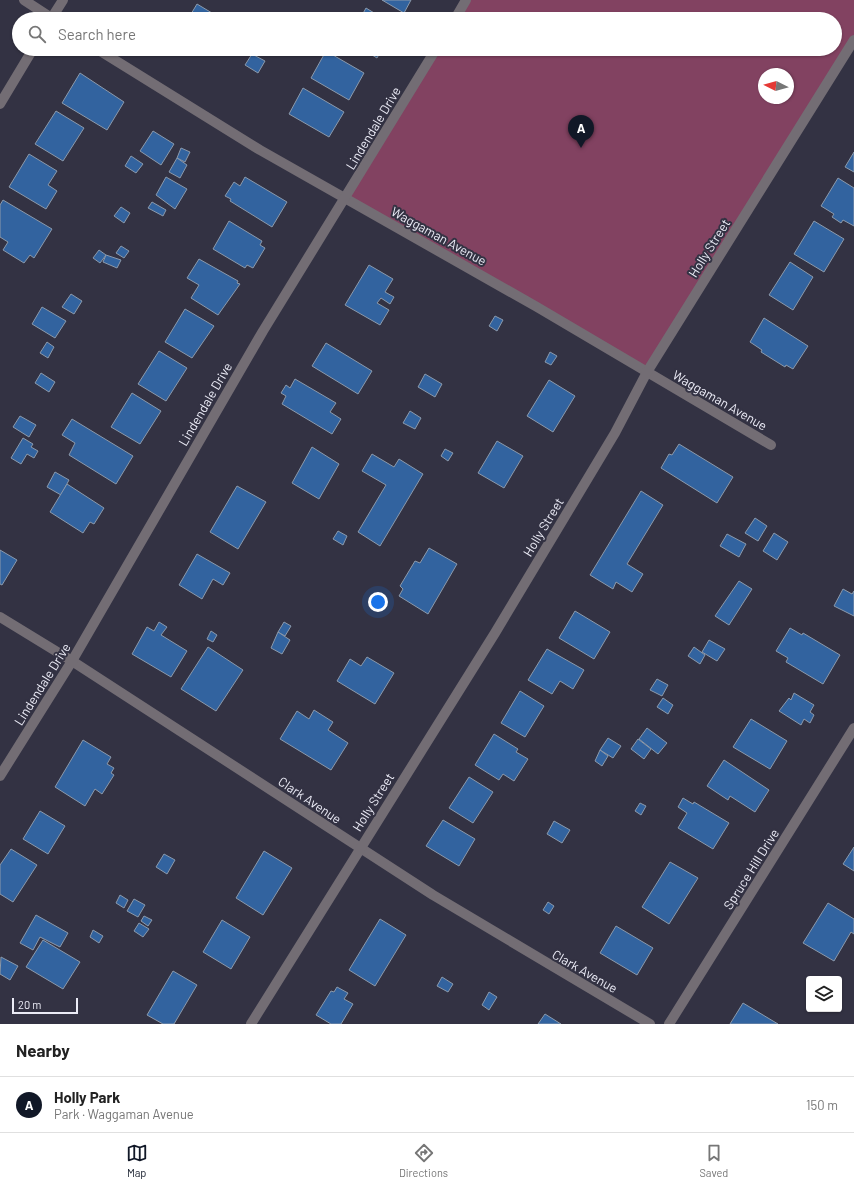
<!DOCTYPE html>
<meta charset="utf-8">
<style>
body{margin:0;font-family:Barlow,sans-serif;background:#f6f6f6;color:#222}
.controls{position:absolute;right:12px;bottom:12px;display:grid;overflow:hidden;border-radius:4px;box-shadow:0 1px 3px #0004}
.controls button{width:36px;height:36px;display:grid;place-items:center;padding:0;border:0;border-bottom:1px solid #e0e0e0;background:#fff;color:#222;font:20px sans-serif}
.compass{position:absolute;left:758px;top:68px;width:36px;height:36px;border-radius:50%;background:#fff;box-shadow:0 1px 3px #0004;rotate:275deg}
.scale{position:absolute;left:12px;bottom:10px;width:66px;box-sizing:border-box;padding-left:4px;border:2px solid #ebebf6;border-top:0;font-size:11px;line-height:14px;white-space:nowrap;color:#ebebf6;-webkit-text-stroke:3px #333243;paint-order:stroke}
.you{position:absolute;left:378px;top:602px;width:14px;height:14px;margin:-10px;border:3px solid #fff;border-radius:50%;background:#1a73e8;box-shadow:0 0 0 6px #1a73e833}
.badge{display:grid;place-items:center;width:26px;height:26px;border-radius:50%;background:#111827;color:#fff;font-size:13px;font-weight:700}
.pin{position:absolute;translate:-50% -33px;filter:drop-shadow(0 1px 2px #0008)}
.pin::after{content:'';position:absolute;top:21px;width:14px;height:12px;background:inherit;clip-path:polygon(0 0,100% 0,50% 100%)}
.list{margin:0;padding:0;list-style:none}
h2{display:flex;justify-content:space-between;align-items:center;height:52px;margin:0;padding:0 16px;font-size:17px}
h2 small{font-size:13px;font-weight:400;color:#767676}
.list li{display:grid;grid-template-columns:26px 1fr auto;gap:12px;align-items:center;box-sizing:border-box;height:56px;padding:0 16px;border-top:1px solid #e0e0e0}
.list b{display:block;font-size:15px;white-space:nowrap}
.list p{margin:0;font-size:13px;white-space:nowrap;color:#767676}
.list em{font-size:13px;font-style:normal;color:#767676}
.icon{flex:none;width:22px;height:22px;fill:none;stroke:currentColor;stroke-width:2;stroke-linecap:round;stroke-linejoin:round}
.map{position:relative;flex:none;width:854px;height:1024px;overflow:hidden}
.search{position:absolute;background:#fff;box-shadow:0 1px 3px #0004;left:12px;right:12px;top:12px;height:44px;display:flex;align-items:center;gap:10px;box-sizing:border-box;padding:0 14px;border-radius:22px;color:#767676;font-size:15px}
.sheet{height:108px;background:#fff}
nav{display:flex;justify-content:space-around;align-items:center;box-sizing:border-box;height:56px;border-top:1px solid #e0e0e0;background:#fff;font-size:11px;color:#767676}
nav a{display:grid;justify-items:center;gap:2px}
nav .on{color:#111827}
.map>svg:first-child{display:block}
.green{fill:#824261;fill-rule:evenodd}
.building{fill:#32639f;stroke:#8b99ab}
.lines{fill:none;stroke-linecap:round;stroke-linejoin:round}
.street{stroke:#736d74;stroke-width:10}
.labels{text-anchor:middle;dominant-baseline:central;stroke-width:4;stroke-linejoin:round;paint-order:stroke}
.street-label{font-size:13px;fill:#ebebf6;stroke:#333243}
</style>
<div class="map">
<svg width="854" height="1024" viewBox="0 0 854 1024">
<rect width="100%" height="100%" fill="#333243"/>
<!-- green -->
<path class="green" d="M466 0H854V40L647 372 345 199 436 49H835V19H455ZM764 74H788V98H764Z"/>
<!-- building -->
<g class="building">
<polygon points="382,0 411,0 404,13"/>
<polygon points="197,4 222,19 188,19"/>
<polygon points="366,8 384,19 360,19"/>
<polygon points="203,49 215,49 212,54"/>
<polygon points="362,49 382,49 377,58"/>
<polygon points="326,51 364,73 349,100 311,78"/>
<polygon points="252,54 265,61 258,73 245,65"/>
<polygon points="80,73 124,102 107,130 62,103"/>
<polygon points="303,88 344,112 329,137 289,114"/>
<polygon points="56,111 84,128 63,161 35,144"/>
<polygon points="153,131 174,144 161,165 140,151"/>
<polygon points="181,148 190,152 185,162 177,158"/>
<polygon points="854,152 854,172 845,167"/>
<polygon points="29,154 57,171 48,185 57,191 46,209 9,187"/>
<polygon points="131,156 143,164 136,173 125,166"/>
<polygon points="177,158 187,165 180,178 169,172"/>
<polygon points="166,177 187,189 175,209 156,195"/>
<polygon points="245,177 287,202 272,227 230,201 231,199 225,196 234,182 240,186"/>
<polygon points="838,178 854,188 854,226 843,220 841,223 832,217 834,214 821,206"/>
<polygon points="3,200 52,229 34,258 30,255 24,263 3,250 8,242 0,237 0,205"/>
<polygon points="152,202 166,210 163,216 148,208"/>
<polygon points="121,207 130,213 124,223 114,216"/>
<polygon points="229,221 262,241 260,245 265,248 253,268 247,265 245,268 213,249"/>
<polygon points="814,221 844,239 824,272 794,254"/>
<polygon points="121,246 129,251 124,258 116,253"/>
<polygon points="99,250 106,255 100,263 93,258"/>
<polygon points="106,255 121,260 117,268 103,262"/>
<polygon points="199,259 238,281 237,283 240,284 218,315 191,298 199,285 187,278"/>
<polygon points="790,262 813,277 793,310 769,295"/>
<polygon points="369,265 393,279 385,292 394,297 390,304 381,298 377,303 389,310 380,325 345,305"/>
<polygon points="71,294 82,301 74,314 62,307"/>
<polygon points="42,307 66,321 55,338 32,324"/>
<polygon points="185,309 214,326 192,358 165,342"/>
<polygon points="495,316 503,320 497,331 489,326"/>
<polygon points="764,318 808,346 793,369 786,365 785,367 761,352 762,350 750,342"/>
<polygon points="47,342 54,347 48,358 40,353"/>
<polygon points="326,343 372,371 358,394 312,366"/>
<polygon points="159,351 187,368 166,401 138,384"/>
<polygon points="550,352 557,356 551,365 545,362"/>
<polygon points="41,373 55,382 49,392 35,383"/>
<polygon points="425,374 442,384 435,397 418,387"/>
<polygon points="295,379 336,403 330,412 341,419 332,434 282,404 286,396 281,393 286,385 290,388"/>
<polygon points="549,380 575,396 553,432 527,416"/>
<polygon points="132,393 161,411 140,444 111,427"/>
<polygon points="410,411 421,418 415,429 403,423"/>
<polygon points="20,416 36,425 29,437 13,427"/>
<polygon points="72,419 133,456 116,484 69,455 75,443 62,435"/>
<polygon points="23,438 33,444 31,447 38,451 34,458 27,454 21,464 11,458"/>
<polygon points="497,441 523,456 504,488 478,473"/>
<polygon points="679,444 733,477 717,503 661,468 669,454 672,455"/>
<polygon points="312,447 339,464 319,499 292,483"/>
<polygon points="445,449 453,453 448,461 441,456"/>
<polygon points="372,454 394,467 399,459 423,474 380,546 358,532 386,485 362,471"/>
<polygon points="55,472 69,480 61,495 47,487"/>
<polygon points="67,484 104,508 94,524 90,522 83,533 50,512"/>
<polygon points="237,486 266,502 238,549 210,532"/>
<polygon points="641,491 663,505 627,564 643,574 632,592 616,582 613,589 590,575"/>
<polygon points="755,518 767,526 758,541 745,533"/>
<polygon points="338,531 347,536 343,545 333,539"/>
<polygon points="774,533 788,542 777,560 763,551"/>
<polygon points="727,534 746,544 739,557 720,546"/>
<polygon points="429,548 457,564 428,614 399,596 403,589 400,586 415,561 420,563"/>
<polygon points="0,550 17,560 2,585 0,584"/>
<polygon points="197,554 230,573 223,585 213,579 202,599 179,585"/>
<polygon points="739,581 752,589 729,625 715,616"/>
<polygon points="843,589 852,594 854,591 854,616 834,606"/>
<polygon points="575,611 610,632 594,659 559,638"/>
<polygon points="159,622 167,627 161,635 187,651 171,677 132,654 147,627 154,631"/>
<polygon points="284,622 291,626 285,636 278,632"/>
<polygon points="790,628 802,635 803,633 840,655 823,684 786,662 788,658 776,651"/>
<polygon points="211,631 217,635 213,642 207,639"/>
<polygon points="278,632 290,640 282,654 271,648"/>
<polygon points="709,640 725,649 717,661 702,652"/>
<polygon points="208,647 243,670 216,711 181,689"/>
<polygon points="694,647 705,655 700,664 688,656"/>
<polygon points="547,649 584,670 573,689 560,681 552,694 528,680"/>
<polygon points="367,657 394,673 375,704 337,681 350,659 361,666"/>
<polygon points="657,679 668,685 662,696 650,690"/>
<polygon points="520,691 544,706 525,737 501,723"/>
<polygon points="794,693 814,705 810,712 814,715 810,723 804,719 801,725 779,711 789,698 791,700"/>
<polygon points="663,698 673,705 668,714 657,707"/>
<polygon points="314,710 333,722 328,730 348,743 331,770 280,739 297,711 309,719"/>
<polygon points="751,719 787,741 770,769 733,747"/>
<polygon points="647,728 667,743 658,754 639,739"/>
<polygon points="494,734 518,749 516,752 528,759 514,781 503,774 499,780 475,765"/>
<polygon points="608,738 621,746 613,758 600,750"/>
<polygon points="638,739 651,749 644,759 631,749"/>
<polygon points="83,740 111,757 107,764 114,768 111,773 114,775 102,794 95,789 85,806 55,787"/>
<polygon points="600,750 608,756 602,766 595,761"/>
<polygon points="724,760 769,790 755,812 730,796 728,800 707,786"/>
<polygon points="469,777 493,792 473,823 449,808"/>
<polygon points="683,798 693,804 694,802 729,823 713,849 678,828 687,813 678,807"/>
<polygon points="640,803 646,806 641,815 635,811"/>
<polygon points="40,811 65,826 48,854 23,839"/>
<polygon points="443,820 475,839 459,866 426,846"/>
<polygon points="554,821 570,830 562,843 547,834"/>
<polygon points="854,847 854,871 843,864"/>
<polygon points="11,849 37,865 13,902 0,894 0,865"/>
<polygon points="264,851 292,868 263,915 236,898"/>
<polygon points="164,854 175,860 167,874 156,867"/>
<polygon points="670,862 698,878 669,924 642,907"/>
<polygon points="120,895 128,900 124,908 116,903"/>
<polygon points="134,899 145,905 138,917 127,911"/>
<polygon points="548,902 554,906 549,914 543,910"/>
<polygon points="828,903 854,919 854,934 851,932 834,961 803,943"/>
<polygon points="36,915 68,933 60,947 40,937 33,950 20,943"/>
<polygon points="144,916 152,920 148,926 141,921"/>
<polygon points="380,919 406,935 375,986 349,970"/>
<polygon points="222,920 250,937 231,969 203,952"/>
<polygon points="139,923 149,929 143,937 134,931"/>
<polygon points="616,926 653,948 637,975 600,953"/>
<polygon points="93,930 103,936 99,943 90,937"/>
<polygon points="43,940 80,962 63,989 26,967"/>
<polygon points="1,957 18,966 10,980 0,974"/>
<polygon points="173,971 197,985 174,1024 163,1024 147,1015"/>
<polygon points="442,977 453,984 448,992 437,986"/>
<polygon points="337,987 348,993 344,999 353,1004 341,1024 331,1024 316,1015 331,991 334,992"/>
<polygon points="489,992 497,997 489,1010 482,1005"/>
<polygon points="743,1003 778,1024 730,1024"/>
<polygon points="545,1014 561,1024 538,1024"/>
</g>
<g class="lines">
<!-- street -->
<g class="street">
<polyline points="24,0 53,19"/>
<polyline points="51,19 63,0"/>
<polyline points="455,19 466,0"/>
<polyline points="97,49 260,150 537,307 771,445"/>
<polyline points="0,104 33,49"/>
<polyline points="0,617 72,661 433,895 650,1024"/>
<polyline points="0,776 72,661 263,331 436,49"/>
<polyline points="251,1024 495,633 615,433 647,372 854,40"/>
<polyline points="669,1024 854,728"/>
</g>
</g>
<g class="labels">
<!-- street labels -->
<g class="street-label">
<text transform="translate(373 128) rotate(-59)">Lindendale Drive</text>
<text transform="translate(439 236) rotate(29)">Waggaman Avenue</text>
<text transform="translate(709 248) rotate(-58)">Holly Street</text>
<text transform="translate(720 400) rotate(30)">Waggaman Avenue</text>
<text transform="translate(205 404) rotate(-60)">Lindendale Drive</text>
<text transform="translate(543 527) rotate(-59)">Holly Street</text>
<text transform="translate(42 684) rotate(-58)">Lindendale Drive</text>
<text transform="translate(310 800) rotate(34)">Clark Avenue</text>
<text transform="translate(373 802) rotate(-58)">Holly Street</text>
<text transform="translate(751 869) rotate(-58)">Spruce Hill Drive</text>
<text transform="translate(585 971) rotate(30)">Clark Avenue</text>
</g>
</g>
</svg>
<div class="controls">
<button><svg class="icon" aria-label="layers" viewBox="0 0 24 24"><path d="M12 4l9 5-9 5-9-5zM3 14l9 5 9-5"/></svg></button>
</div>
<svg class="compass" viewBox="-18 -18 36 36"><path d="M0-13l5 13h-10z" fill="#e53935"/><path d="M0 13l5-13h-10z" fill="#767676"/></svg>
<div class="scale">20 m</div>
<div class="you"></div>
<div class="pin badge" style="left:581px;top:148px">A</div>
<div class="search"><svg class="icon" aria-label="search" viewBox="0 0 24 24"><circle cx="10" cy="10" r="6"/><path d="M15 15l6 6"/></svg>Search here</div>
</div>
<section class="sheet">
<h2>Nearby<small></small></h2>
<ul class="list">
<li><span class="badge">A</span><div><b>Holly Park</b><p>Park · Waggaman Avenue</p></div><em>150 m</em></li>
</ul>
</section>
<nav>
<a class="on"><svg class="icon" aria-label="map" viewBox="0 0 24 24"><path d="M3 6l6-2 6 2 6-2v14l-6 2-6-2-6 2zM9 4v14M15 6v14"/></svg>Map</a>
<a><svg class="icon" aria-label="directions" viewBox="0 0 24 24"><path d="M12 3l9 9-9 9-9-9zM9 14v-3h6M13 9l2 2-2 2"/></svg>Directions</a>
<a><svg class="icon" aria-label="saved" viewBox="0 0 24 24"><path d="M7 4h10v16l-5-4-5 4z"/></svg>Saved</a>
</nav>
